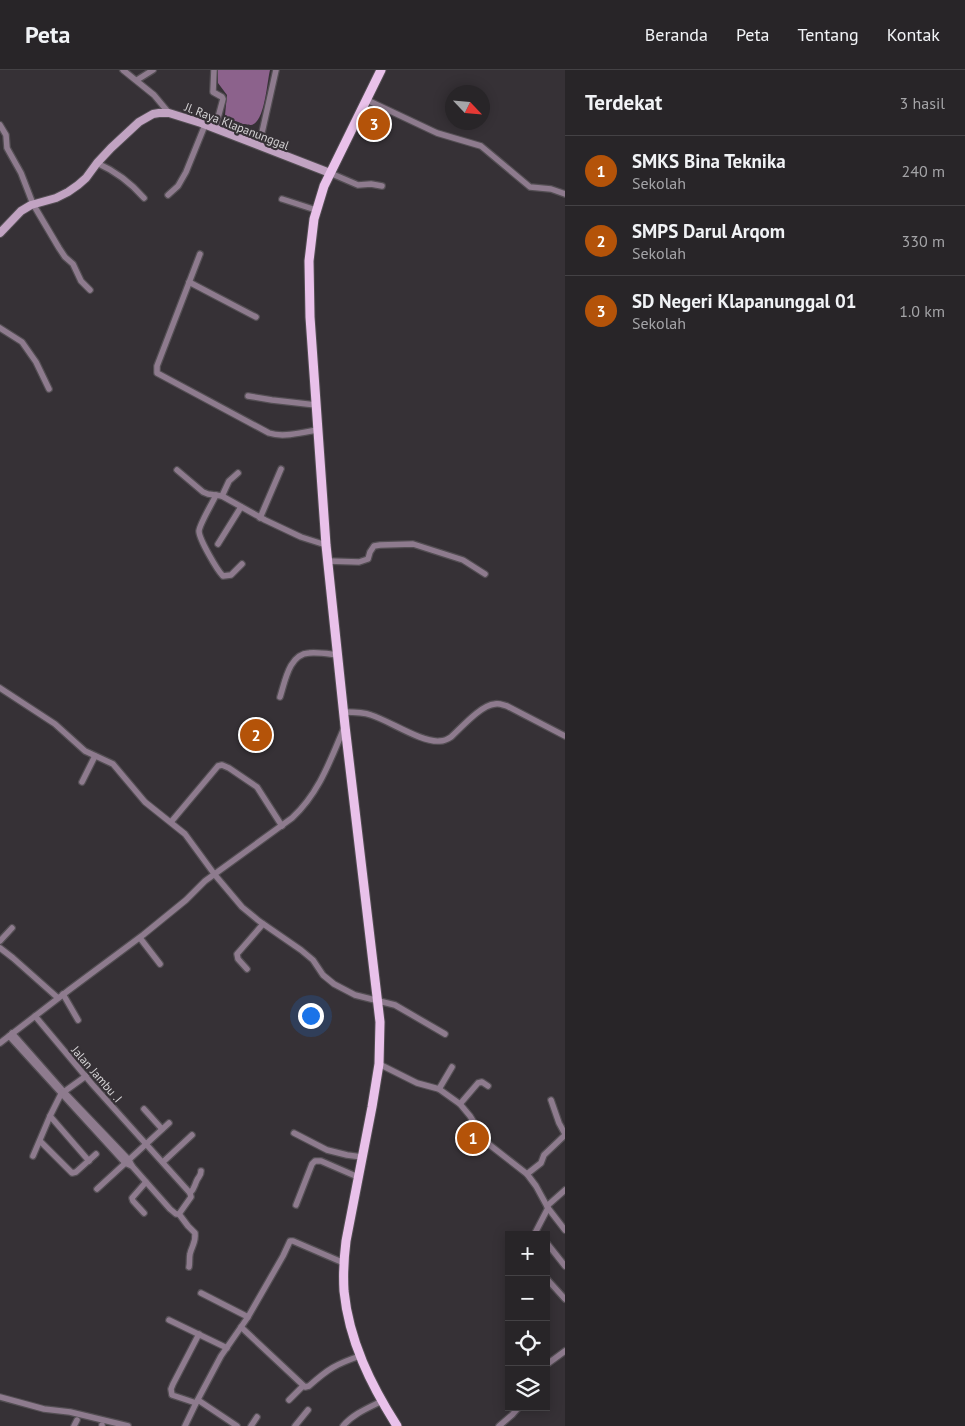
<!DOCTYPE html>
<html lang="id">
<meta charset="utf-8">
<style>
body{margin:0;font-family:"PT Sans",sans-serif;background:#343134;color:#f1f3f6}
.controls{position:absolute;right:15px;bottom:15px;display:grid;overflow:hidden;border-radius:0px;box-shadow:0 2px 12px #0003}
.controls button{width:45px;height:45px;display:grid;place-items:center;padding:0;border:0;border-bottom:1px solid #444245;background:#282528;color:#f1f3f6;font:25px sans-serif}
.compass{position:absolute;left:445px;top:15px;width:45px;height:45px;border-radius:50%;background:#282528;box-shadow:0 2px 12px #0003;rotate:116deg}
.you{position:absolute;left:310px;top:945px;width:18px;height:18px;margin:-12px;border:4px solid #fff;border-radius:50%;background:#1a73e8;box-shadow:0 0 0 8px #1a73e833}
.badge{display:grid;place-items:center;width:32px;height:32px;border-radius:50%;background:#b45309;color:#fff;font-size:16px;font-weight:700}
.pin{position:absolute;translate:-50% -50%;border:2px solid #fff;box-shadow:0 1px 5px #0006}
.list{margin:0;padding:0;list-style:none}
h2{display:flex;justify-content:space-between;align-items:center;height:65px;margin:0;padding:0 20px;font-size:21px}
h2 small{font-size:16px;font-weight:400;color:#a5a5a8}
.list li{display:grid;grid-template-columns:32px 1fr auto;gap:15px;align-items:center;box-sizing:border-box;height:70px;padding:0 20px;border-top:1px solid #444245}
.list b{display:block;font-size:19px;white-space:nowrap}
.list p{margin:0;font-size:16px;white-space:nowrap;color:#a5a5a8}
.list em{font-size:16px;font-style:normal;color:#a5a5a8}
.icon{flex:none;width:28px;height:28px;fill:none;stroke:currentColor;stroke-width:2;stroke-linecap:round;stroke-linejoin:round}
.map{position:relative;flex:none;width:565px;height:1356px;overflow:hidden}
header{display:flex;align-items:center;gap:30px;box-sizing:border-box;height:70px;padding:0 25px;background:#282528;border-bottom:1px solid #444245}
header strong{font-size:24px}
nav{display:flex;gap:28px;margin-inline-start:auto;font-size:18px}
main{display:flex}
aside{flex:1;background:#282528}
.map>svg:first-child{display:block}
.water{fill:#8c628c}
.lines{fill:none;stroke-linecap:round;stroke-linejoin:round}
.street-casing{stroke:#534e53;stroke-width:8}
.secondary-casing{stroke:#534e53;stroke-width:10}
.primary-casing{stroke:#534e53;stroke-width:11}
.street{stroke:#8e7b8e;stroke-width:5.5}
.secondary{stroke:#c1a3c2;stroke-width:8}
.primary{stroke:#e9c1ea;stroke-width:9}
.labels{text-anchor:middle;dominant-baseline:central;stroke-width:4.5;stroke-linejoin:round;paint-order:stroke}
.street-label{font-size:12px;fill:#d5d3d5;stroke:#363136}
</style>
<header>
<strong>Peta</strong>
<nav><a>Beranda</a><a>Peta</a><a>Tentang</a><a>Kontak</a></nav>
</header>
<main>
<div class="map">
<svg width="565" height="1356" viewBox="0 0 565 1356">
<rect width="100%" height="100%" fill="#363136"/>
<!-- water -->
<path class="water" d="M218 0H270C267 11 265 53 251 55 250 55 245 54 243 54 237 51 230 50 225 45L227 25 218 13Z"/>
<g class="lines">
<defs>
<g id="street">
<polyline points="123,0 154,25 169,43"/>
<polyline points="214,0 213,22 222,27 223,29 215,59"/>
<polyline points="137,10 153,0"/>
<polyline points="367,30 437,63 481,76 530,117 551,119 565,124"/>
<polyline points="0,55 6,65 7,78 21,103 33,134 59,178 65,187 73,194 81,211 90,220"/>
<polyline points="259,76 276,0"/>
<path d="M97 93C115 101 131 113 144 128"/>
<polyline points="330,103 358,115 371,114 382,116"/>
<polyline points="168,125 178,116 186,102 205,55"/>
<polyline points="282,129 316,140"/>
<path d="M200 184 157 296V303L269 363C284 368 302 362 318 360"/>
<polyline points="189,212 256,247"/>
<polyline points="0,258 22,272 36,292 49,319"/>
<polyline points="248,326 272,330 316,335"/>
<polyline points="177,400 203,422 208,424 222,426 265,450 301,467 326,475"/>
<path d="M216 425C212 434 200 453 199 461 199 469 217 500 223 506L231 505 242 494"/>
<polyline points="222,426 229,411 238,403"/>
<polyline points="260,448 281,399"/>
<polyline points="218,474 241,437"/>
<polyline points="328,491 359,492 368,489 370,482 374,476 380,475 413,474 463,490 485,504"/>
<polyline points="0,618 55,654 85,681 113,694 145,732 185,764 215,805 242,837 259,851 301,880 313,890 323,905 334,914 355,925 395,935 445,964"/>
<path d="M280 627C285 612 289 584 309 583 318 582 329 584 338 585"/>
<path d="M344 642C353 642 363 642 371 645 390 651 422 673 440 671 444 671 448 669 451 667 462 657 481 635 495 634 499 633 503 635 507 636L565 666"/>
<polyline points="82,712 95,686"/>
<polyline points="171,752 218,696 222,695 229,698 257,717 282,756"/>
<polyline points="140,868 160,894"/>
<polyline points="0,871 12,858"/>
<polyline points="0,878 13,888 58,928"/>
<polyline points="247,899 238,889 237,884 263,854"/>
<polyline points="63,924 78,950"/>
<polyline points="12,963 64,1022 129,1090 132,1096 170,1139 176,1144 179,1144 191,1127 190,1123 92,1014 35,946"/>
<polyline points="9,966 125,1093 132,1096"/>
<path d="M0 973 69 920 143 865 186 830 205 811 292 748C319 723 330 691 344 658"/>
<polyline points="379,994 417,1013 439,1019 460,1034 470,1046 486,1072 527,1104 536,1116 548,1138 565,1160"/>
<polyline points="439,1019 452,997"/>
<polyline points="551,1030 559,1053 565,1064"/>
<polyline points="460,1034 478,1013 482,1012 488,1016"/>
<polyline points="144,1039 162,1059"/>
<polyline points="50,1046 89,1091"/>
<polyline points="294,1063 327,1080 347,1085 362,1087"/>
<polyline points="40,1071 72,1103 76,1102 96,1084"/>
<polyline points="33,1086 50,1046 61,1024 86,1006"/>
<polyline points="163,1092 192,1065"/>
<polyline points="527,1104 541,1093 544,1085 565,1065"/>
<polyline points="97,1119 169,1053"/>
<path d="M190 1123C195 1118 194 1116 197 1110 199 1106 201 1106 201 1101"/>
<polyline points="296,1135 312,1094 315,1091 321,1091 358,1107"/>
<polyline points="547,1136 565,1120"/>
<polyline points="144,1143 133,1131 132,1128 146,1112"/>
<path d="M179 1144 188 1156 195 1163C196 1173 192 1175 190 1184 189 1188 190 1193 189 1197"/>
<polyline points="534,1165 548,1138"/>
<polyline points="546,1172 565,1196"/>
<polyline points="546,1208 565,1229"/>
<polyline points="201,1223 248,1247"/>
<polyline points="169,1250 227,1278"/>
<path d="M241 1257 305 1317 309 1316C328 1299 336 1294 360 1286"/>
<polyline points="546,1295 565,1281"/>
<polyline points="0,1327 44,1339 70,1342 128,1356"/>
<polyline points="198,1330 237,1356"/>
<polyline points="289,1330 303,1316"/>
<polyline points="196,1333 172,1325 171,1319 173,1314 199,1264"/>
<polyline points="74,1356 77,1350"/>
<polyline points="102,1356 102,1355"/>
<polyline points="185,1356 196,1333 221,1286 248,1247 283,1186 290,1171 293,1171 344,1193"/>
<polyline points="251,1356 257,1347"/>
<polyline points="295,1356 308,1340"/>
<path d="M343 1356C353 1344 368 1338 382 1331"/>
<polyline points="499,1356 512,1345 519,1337"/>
</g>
<polyline id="secondary" points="0,163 21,141 31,135 56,128 68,122 78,115 86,108 97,93 111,78 139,52 153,44 159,43 169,43 201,53 330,103"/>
<path id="primary" d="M381 0 324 116 314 149 309 191 310 247 326 475 345 656 380 952 379 994 372 1037 346 1171C344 1187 343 1204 344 1221 349 1271 371 1315 397 1356"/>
</defs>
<!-- street casing -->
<use href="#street" class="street-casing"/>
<!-- secondary casing -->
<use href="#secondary" class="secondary-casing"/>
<!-- primary casing -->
<use href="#primary" class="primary-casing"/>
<!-- street -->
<use href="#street" class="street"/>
<!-- secondary -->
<use href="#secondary" class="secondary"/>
<!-- primary -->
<use href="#primary" class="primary"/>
</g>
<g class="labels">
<!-- street labels -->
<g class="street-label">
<text transform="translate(237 56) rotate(21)">Jl. Raya Klapanunggal</text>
<text transform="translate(97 1004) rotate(49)">Jalan Jambu .I</text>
</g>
</g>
</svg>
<div class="controls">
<button>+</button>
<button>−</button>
<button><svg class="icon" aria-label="locate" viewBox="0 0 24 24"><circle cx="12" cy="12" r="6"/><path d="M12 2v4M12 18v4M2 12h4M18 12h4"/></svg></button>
<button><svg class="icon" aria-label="layers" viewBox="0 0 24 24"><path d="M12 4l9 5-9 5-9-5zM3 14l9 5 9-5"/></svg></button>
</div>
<svg class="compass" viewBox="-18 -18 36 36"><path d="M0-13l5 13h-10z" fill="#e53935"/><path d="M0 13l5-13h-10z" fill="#a5a5a8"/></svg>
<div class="you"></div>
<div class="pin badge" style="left:473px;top:1068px">1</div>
<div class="pin badge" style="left:256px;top:665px">2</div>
<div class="pin badge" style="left:374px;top:54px">3</div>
</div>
<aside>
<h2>Terdekat<small>3 hasil</small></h2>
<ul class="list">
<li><span class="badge">1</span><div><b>SMKS Bina Teknika</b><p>Sekolah</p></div><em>240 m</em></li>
<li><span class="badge">2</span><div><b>SMPS Darul Arqom</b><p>Sekolah</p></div><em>330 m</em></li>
<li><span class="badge">3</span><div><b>SD Negeri Klapanunggal 01</b><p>Sekolah</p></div><em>1.0 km</em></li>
</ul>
</aside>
</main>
